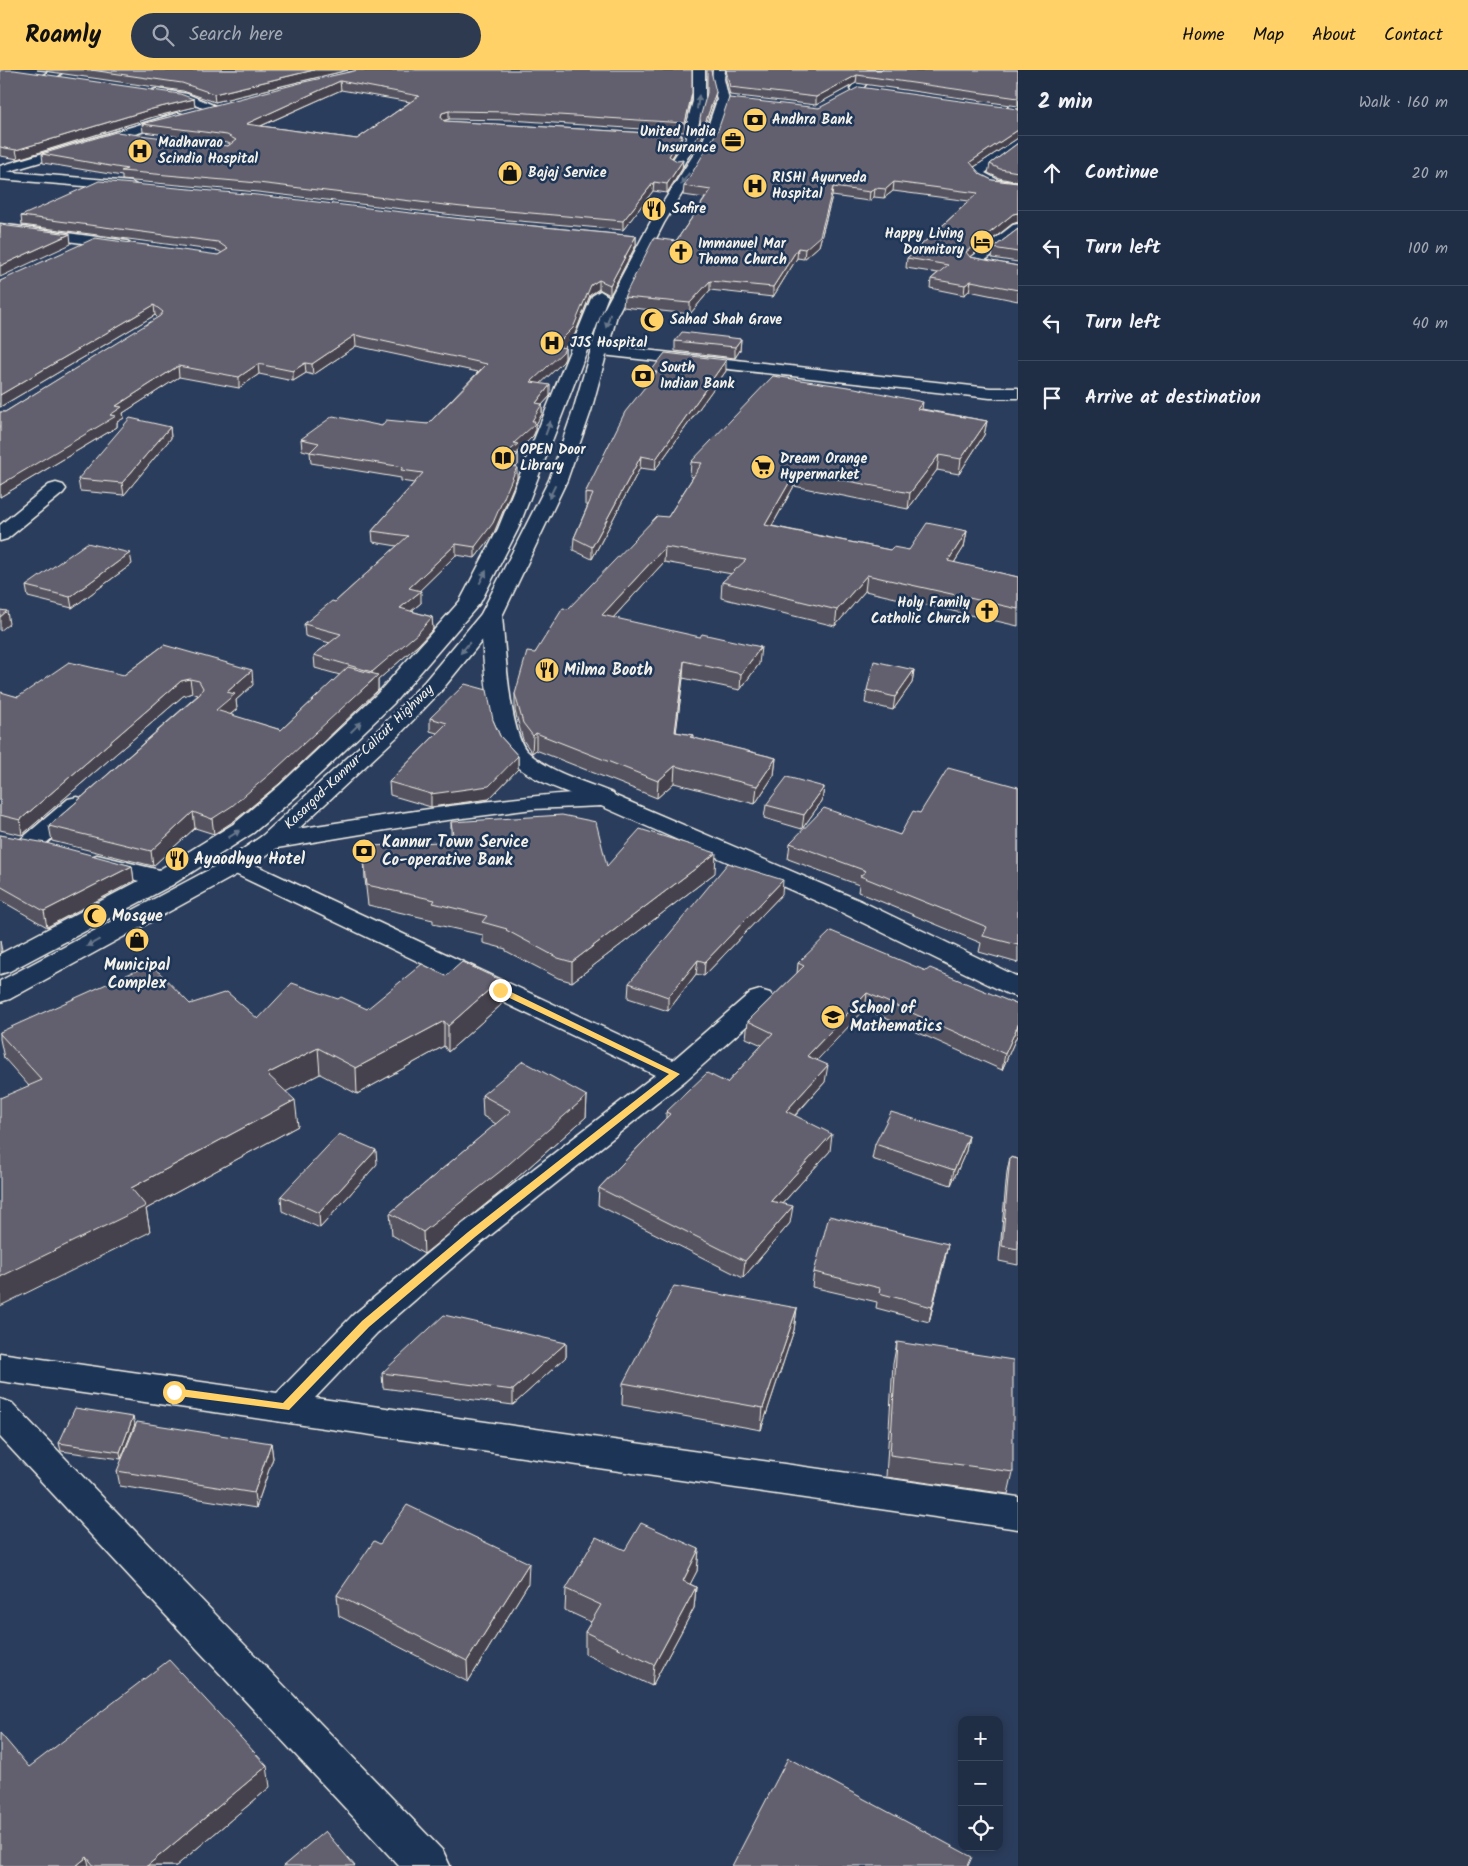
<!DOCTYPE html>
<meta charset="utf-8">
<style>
body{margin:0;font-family:Kalam,sans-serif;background:#2d3a50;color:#f1f3f6}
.controls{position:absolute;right:15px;bottom:15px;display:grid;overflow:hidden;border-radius:10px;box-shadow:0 2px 12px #0003}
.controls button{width:45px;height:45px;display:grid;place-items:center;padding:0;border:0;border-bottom:1px solid #3d4a5e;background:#202e45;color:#f1f3f6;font:25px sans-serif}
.stop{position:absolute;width:15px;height:15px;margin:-11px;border:4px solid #ffd166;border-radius:50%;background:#fff}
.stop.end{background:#ffd166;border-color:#fff;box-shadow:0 1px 5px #0008}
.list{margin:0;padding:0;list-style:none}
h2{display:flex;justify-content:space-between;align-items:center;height:65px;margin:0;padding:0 20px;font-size:21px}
h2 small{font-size:16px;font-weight:400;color:#a2a8b3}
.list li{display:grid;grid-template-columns:32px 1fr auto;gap:15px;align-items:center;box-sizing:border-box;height:75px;padding:0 20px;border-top:1px solid #3d4a5e}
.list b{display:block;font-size:19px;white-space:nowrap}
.list em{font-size:16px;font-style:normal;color:#a2a8b3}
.icon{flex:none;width:28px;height:28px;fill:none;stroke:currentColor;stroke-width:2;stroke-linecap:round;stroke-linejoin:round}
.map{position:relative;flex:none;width:1018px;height:1796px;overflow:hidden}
header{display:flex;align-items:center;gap:30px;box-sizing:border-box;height:70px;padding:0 25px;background:#ffd166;color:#111}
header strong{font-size:24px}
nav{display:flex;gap:28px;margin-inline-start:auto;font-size:18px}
.search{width:350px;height:45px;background:#2d3a50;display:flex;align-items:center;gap:12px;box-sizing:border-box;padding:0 18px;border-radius:28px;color:#a2a8b3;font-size:19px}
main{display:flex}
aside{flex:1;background:#202e45}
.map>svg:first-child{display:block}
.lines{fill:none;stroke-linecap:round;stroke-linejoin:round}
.minor-casing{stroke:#f4f1e8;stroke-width:3}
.tertiary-casing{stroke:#f4f1e8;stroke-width:3}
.secondary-casing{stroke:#f4f1e8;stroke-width:3}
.trunk-casing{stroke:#f4f1e8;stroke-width:3}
.minor{fill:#1d3557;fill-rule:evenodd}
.tertiary{fill:#1d3557;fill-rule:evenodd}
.secondary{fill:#1d3557;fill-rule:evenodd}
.trunk{fill:#1d3557;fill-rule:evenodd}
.wall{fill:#54525f;stroke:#f4f1e8;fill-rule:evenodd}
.shaded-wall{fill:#45424d;stroke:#f4f1e8}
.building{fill:#625f6e;stroke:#f4f1e8;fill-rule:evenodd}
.oneway{fill:#68778a}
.route{fill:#ffd166}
.labels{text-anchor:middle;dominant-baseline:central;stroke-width:5;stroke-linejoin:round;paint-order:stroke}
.far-poi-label{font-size:14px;font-weight:bold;fill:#f4f1e8;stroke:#1d3557;text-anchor:start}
.far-street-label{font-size:14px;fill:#f4f1e8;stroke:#1d3557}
.poi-label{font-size:16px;font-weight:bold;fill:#f4f1e8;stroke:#1d3557;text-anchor:start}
</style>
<header>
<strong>Roamly</strong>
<div class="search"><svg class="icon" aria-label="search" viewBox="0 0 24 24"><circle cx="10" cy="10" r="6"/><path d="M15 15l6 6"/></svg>Search here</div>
<nav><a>Home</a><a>Map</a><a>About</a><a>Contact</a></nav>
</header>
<main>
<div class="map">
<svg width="1018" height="1796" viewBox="0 0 1018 1796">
<rect width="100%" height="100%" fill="#2b3d5c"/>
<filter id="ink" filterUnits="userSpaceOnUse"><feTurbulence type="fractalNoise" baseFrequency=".02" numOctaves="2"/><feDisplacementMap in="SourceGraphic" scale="10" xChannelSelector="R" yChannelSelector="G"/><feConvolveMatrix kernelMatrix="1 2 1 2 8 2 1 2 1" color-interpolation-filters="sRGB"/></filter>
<g filter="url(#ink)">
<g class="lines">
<defs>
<g id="minor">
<polygon points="52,0 66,0 51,11 43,11 43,5"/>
<path d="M868 0H882L870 9 860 22H852L850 19C855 12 860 5 868 0Z"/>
<polygon points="157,19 187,24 220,38 214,42 181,30 153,26 151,23 153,20"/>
<polygon points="1018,31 1018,40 1009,44 1005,43 1003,40"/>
<path d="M1018 68V78L985 103 998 110 1018 113V121C1000 119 981 118 970 102L972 99Z"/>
<polygon points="0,101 131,112 138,116 131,120 0,109"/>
<polygon points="0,154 127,171 134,175 127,179 0,162"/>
<polygon points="1018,154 1018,165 979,195 969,195 966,192 969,189 1013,155"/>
<polygon points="599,275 990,318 1018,318 1018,328 990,328 593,284 591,280 593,276"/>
<polygon points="56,413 63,415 66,419 63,423 7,469 0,471 0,455 49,415"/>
<polygon points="77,727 86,729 89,734 86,739 38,780 29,783 20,780 16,775 20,770 68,729"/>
<polygon points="97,785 172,803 176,809 172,815 163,817 88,798 84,793 88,788"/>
<polygon points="236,787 245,790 673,990 750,923 760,920 770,923 774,929 770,935 686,1010 482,1172 377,1263 315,1328 1018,1427 1018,1459 0,1311 0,1283 277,1323 353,1245 460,1156 655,1005 227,800 223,795 227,790"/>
<polygon points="0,1329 12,1333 443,1781 450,1796 399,1796 0,1367"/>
</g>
<path id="tertiary" d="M491 540 499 541 502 546C505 574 509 662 527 681 548 702 585 712 613 723L616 728 613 733 604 735 595 733C568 722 532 712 510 690 485 665 484 582 480 546L483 541Z"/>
<g id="secondary">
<polygon points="178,43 182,44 184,47 182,50 0,104 0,96"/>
<path d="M604 721 861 831 1018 907V927L1008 924 843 843 601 736 533 739 440 751 271 779 262 776 258 771 262 766 271 763C382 746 492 727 604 721Z"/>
</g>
<g id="trunk">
<polygon points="693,0 705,0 705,31 698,56 699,68 682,97 677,98 670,94 687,68 686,56 693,31"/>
<polygon points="713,0 725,0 724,9 729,30 716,68 664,153 617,245 591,341 567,410 502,546 441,621 398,666 280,776 245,800 10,929 0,932 0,911 227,790 262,766 382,656 425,611 481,544 549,410 573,341 601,245 650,153 704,68 717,30 712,9"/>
<polygon points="600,221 608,226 518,459 480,533 393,634 298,725 253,763 172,815 10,901 0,904 0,884 154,803 235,753 280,715 377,624 460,531 498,459 592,226"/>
</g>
</defs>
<!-- minor casing -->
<use href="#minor" class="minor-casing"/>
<!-- tertiary casing -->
<use href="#tertiary" class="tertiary-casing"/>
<!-- secondary casing -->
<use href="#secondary" class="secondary-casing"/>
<!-- trunk casing -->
<use href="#trunk" class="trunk-casing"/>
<!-- minor -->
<use href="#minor" class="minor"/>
<!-- tertiary -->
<use href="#tertiary" class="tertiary"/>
<!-- secondary -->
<use href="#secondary" class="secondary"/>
<!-- trunk -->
<use href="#trunk" class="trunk"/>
</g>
<!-- wall -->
<g class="wall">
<polygon points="0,0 194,29 195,37 153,47 18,89 1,86 0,86"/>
<polygon points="37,0 348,0 215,32 183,21"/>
<path d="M358 0 691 31 685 62 511 50 449 49 443 51 682 65 681 73 672 88 682 99 667 123 653 121 623 160 462 146 258 122 122 110V106L43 93 42 84 228 76 230 74 228 73 143 62 142 54ZM341 20 410 32 357 69 261 56Z"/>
<polygon points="726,0 1018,0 1018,36 856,13 816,35 730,25 726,9"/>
<polygon points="819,38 1018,39 1018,68 974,97 980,104 992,110 1018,113 1018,152 1012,154 970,187 1018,196 1018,231 969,221 964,225 930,218 931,209 938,203 906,198 907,188 969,131 893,121 884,128 874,127 869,131 832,126 819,176 804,189 797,188 773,227 710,220 690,244 623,237 624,227 676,171 705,128 683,125 684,116"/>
<polygon points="1018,73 1018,112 999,108 988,103 990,94"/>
<polygon points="21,146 462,149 636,166 636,175 610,225 599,219 590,225 573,269 564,278 565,278 565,288 563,292 540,314 550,326 542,335 542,344 535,356 535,362 533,366 518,381 518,395 516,397 517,408 493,465 475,488 456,485 419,521 421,533 411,541 432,547 433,559 418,575 378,610 378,620 279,714 234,751 214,764 195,758 153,796 52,771 49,756 198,625 192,623 183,626 22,765 0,760 0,623 18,627 124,605 164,575 253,615 236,630 237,639 230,645 281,660 340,605 315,598 314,585 330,573 305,566 304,554 335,532 397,476 373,472 372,461 414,413 401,411 401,408 311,393 310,382 302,380 301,369 382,356 428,354 478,302 356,276 313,305 306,303 293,311 259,304 239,318 179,307 123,343 124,348 117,352 117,357 0,427 0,342 5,342 158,248 155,245 0,337 0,211 218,185 222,183 219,181 22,155"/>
<polygon points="1018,159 1018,192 992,188 993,178"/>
<polygon points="741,269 740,280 735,288 675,281 675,271"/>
<polygon points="651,301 726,301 655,400 640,398 592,489 573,480 574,468 588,435 585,435 585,423 651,309"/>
<polygon points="922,339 987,351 984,365 959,404 937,400 908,439 794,416 772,456 890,480 909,480 967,461 964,477 954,493 1018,507 1018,556 865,521 835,556 721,528 722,512 732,504 664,492 613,548 759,594 740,620 683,608 676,662 693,665 693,668 776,688 774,705 755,734 674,713 657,728 536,680 532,683 523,670 515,641 515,624 535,583 568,539 668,447 693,407 690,406 691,392"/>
<polygon points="170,357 171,368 124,425 80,421 78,409"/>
<polygon points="132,494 72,538 28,527 26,516"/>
<polygon points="914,600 912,613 893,640 865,633 867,620"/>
<polygon points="430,648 493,650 500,666 518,686 518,699 489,729 431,737 390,725 389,712 437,663 430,661"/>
<polygon points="824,717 822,731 802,759 764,748 766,735"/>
<polygon points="1018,717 1018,893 979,882 981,873 858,822 859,815 788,789 790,773 900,765 920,743"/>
<polygon points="451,752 607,796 715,803 572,912 558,908 506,881 506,879 483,873 483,865 433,854 433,850 368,835 365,809 364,789 451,771"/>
<polygon points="0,765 132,796 134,811 47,857 0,830"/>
<polygon points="782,824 704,906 696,904 668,941 628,928 629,913"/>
<polygon points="798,893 926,901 1018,935 1018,963 1002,1000 865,939 816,990 825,1012 795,1046 830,1081 782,1134 790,1153 743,1208 598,1135 599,1118 666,1048 666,1042 727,1013 762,975 746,968 748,951 797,903"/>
<polygon points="190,934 258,949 367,939 501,935 448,982 444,976 357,1024 320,1004 286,1021 298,1056 146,1139 150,1162 29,1016 4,988 0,969 0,962"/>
<polygon points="482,1025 587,1026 586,1047 502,1121 424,1184 392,1165 390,1143 496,1054 483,1046"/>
<polygon points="969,1066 966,1081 951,1115 872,1089 875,1074"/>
<polygon points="1010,1087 1018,1089 1018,1195 999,1191 1007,1102"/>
<polygon points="377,1094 320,1158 282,1141 281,1126"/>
<polygon points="948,1174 929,1252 876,1238 877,1232 812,1217 814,1202"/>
<polygon points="797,1238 794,1260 761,1360 622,1335 623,1313"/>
<polygon points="897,1272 1013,1402 1008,1424 886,1407 893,1294"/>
<polygon points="566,1273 566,1287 513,1335 383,1318 382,1303"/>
<polygon points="135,1354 121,1389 61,1381 59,1373"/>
<polygon points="271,1373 273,1388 256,1438 120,1416 117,1401"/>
<polygon points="380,1474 528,1514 468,1612 339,1546 337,1525"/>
<polygon points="699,1479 697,1501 690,1514 696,1517 694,1538 652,1616 585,1584 585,1562 591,1552 565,1540 566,1519 625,1480"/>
<polygon points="29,1697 270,1717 176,1796 0,1796"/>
</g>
<!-- shaded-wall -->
<g class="shaded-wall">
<polygon points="314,0 348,0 215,32 214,24"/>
<polygon points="857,5 856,13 816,35 816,27"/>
<polygon points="340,11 341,20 247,62 246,54"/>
<polygon points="716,22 715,30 702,67 694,80 694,72 703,59"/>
<polygon points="692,23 691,31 685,62 685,53"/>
<polygon points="194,29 195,37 153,47 18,89 16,80 152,39"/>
<polygon points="449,41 449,49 442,51 441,47 442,43"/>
<polygon points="1018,60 1018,68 968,101 970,92"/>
<polygon points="682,65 681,73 668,94 669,86"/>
<polygon points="683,90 682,99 667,123 667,114"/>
<polygon points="654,112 653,121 623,160 623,151"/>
<polygon points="894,112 893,121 884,128 886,119"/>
<polygon points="833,117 832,126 819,176 804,189 805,179"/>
<polygon points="875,118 874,127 869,131 870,122"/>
<polygon points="1018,143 1018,152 1012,154 964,192 966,182 1013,144"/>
<polygon points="70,164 71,174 0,207 0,196"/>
<polygon points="636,166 636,175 610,225 610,215"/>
<polygon points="798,178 797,188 773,227 773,217"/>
<polygon points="599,210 599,219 590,225 573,269 555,287 555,276 591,215"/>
<polygon points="710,211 710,220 690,244 690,233"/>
<polygon points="971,211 969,221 964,225 965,215"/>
<polygon points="154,235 155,245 0,337 0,325"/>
<polygon points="355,265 356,276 313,305 312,294"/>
<polygon points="741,269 740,280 735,288 735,277"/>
<polygon points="565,278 565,288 563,292 531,323 531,312"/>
<polygon points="726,290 726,301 655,400 656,389"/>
<polygon points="305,293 306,303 293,311 293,301"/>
<polygon points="258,294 259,304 239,318 239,307"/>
<polygon points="178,296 179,307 123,343 124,348 117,352 117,357 0,427 0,415 110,345 116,336"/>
<polygon points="550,315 550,326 542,335 542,344 535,356 535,362 533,366 518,381 518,395 507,407 508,382 514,373 532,351 536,333"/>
<polygon points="923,332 921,346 917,339"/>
<polygon points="987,351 984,365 959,404 961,389"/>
<polygon points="170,357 171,368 124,425 122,413"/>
<polygon points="939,385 937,400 908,439 910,423"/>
<polygon points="641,386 640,398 592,489 592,477"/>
<polygon points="517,397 517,408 493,465 475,488 475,477"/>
<polygon points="796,401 794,416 764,470 765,455"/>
<polygon points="967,461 964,477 945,507 948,491"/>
<polygon points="456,474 456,485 410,530 409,518"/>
<polygon points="665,477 664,492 601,561 602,545"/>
<polygon points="130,483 132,494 72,538 70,527"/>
<polygon points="867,505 865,521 835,556 837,540"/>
<polygon points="421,521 421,533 400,550 400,538"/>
<polygon points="7,541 9,554 0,561 0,547"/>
<polygon points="432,547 433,559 418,575 378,610 378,620 279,714 234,751 214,764 212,749 373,610 372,602"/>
<polygon points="761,577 759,594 740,620 741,604"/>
<polygon points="684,591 683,608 674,679 675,662"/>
<polygon points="252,600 253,615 236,630 237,639 217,655 216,640 227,622"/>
<polygon points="914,600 912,613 893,640 895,627"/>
<polygon points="190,609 192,623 183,626 22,765 20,750 181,611"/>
<polygon points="536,663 536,680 532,683 533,666"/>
<polygon points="518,686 518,699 489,729 431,737 431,724"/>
<polygon points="776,688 774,705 755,734 757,716"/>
<polygon points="675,696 674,713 657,728 658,711"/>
<polygon points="824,717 822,731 802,759 804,745"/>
<polygon points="193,742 195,758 153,796 151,781"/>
<polygon points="716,783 715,803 572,912 572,892"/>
<polygon points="132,796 134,811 47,857 44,841"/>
<polygon points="783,810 782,824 704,906 705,892"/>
<polygon points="0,871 2,881 0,882"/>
<polygon points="698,890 696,904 668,941 668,927"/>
<polygon points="500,910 501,935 448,982 448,956"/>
<polygon points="867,923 865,939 805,1003 807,986"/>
<polygon points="444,951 444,976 357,1024 356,998"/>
<polygon points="1018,955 1018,963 1002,1000 1005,984"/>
<polygon points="318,978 320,1004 270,1030 267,1004"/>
<polygon points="828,995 825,1012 783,1058 786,1041"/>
<polygon points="587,1026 586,1047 502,1121 424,1184 423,1162"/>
<polygon points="295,1030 298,1056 146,1139 150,1162 0,1236 0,1207 131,1118"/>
<polygon points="832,1064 830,1081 769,1148 771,1131"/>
<polygon points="969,1066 966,1081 951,1115 954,1100"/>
<polygon points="376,1080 377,1094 320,1158 319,1143"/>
<polygon points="793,1136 790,1153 743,1208 745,1191"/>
<polygon points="948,1174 945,1189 929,1252 932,1237"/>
<polygon points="797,1238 794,1260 761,1360 763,1338"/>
<polygon points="566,1273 566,1287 513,1335 513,1320"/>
<polygon points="133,1347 135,1354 121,1389 120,1382"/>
<polygon points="271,1373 273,1388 256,1438 254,1423"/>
<polygon points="699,1479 697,1501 681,1532 683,1511"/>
<polygon points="529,1493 528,1514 468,1612 467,1591"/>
<polygon points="696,1517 694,1538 652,1616 654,1595"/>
<polygon points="267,1696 270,1717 176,1796 147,1796"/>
<polygon points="87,1787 89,1796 76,1796"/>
</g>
<!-- building -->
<g class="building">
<polygon points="0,0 14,0 180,24 194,29 152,39 16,80 0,77"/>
<polygon points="91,0 314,0 214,24 182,13"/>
<path d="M358 0H692V23L685 53 511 42 449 41 442 43 441 47 444 51 682 65 669 86 677 91 683 90 667 114 654 112 623 151 462 137 258 113 121 101 127 99 42 84 116 62 228 76 236 70 227 65 142 54 304 12ZM340 11 419 26 357 69 246 54Z"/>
<polygon points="707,0 711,0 711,1 716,22 703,59 694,72 701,60 700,48 707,23"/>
<polygon points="726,0 1018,0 1018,28 857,5 816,27 730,17"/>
<polygon points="859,17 1018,39 1018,60 970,92 980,104 992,110 1018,113 1018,143 1013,144 966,182 970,187 1018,196 1018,220 971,211 965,215 931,209 948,195 907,188 978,123 894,112 886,119 875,118 870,122 833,117 820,166 805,179 798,178 773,217 710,211 690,233 624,227 654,168 676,171 711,120 684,116 718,60 729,28 819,38"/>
<polygon points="1018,73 1018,102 1000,99 990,94"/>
<polygon points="99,111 257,125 462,149 636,166 610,215 599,210 591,215 573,258 555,276 565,278 563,282 531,312 550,315 536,333 542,334 532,351 535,351 534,355 514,373 518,374 508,382 518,384 507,396 517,397 493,453 475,477 456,474 409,518 421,521 400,538 432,547 418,563 372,602 314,585 341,564 304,554 332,531 335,532 408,466 372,461 423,403 401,400 403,397 310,382 319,373 301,369 333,346 382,356 386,350 428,354 487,294 355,265 312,294 305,293 293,301 258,294 239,307 178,296 116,336 122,337 110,345 116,346 0,415 0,342 5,342 160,246 163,242 154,235 0,325 0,211 95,168 218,185 228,179 218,172 21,146"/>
<polygon points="0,155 70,164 0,196"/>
<polygon points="1018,159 1018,182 993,178"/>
<polygon points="682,262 741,269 735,277 675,271"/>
<polygon points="665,283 726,290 656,389 641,386 592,477 574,468 593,424 585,423 625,342 657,302 651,301"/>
<polygon points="773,306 855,318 923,332 917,339 987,351 961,389 939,385 910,423 796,401 765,455 890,480 893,477 909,480 927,453 967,461 948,491 1018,507 1018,539 867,505 837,540 722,512 746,490 665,477 602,545 700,567 702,564 761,577 741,604 684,591 675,662 693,665 690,667 776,688 757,716 675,696 658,711 536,663 533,666 523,653 515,624 527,582 535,583 563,538 568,539 657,446 668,447 702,393 691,392"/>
<polygon points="130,348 170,357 122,413 78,409"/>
<polygon points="87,473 130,483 70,527 26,516"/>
<polygon points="0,540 7,541 0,547"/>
<polygon points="164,575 252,600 227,622 235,624 216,640 281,660 348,597 378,605 277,698 232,736 212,749 193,742 151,781 49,756 200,624 203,618 199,611 190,609 181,611 20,750 0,745 0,623 1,622 18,627 69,592 124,605"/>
<polygon points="874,591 914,600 895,627 867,620"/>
<polygon points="465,614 487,620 493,650 500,666 518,686 489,716 431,724 389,712 447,653 430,648"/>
<polygon points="948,698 1018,717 1018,875 983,866 987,857 860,806 866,801 790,773 824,738 900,765 913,741 920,743"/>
<polygon points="787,707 824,717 804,745 766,735"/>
<polygon points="562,745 596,752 607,796 640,759 716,783 572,892 558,888 506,860 507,859 482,852 487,846 433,833 435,830 367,815 364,789 373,776 454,771 451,752"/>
<polygon points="0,765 46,773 132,796 44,841 0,816"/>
<polygon points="728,793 783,810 705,892 698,890 668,927 629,913"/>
<polygon points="831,861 926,901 930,898 1018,935 1018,955 1005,984 867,923 807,986 828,995 786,1041 832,1064 771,1131 793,1136 745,1191 599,1118 670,1044 666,1042 707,1003 727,1013 773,963 748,951 804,896 798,893"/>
<polygon points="462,892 500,910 448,956 444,951 356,998 318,978 267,1004 295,1030 131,1118 146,1136 0,1207 0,1028 42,1010 0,964 0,962 151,894 190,934 227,922 258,949 292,913 338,929 341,927 367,939 422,894 446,906"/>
<polygon points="523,991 587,1026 502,1100 423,1162 390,1143 511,1041 482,1025"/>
<polygon points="891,1042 969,1066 954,1100 875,1074"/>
<polygon points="339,1064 376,1080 319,1143 281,1126"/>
<polygon points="1010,1087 1018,1089 1018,1179 1002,1176"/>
<polygon points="829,1146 948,1174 932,1237 879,1223 880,1218 814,1202"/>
<polygon points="674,1216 797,1238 763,1338 623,1313"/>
<polygon points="444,1245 566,1273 513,1320 382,1303"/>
<polygon points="897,1272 1013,1290 1013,1402 890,1385"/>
<polygon points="75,1338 133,1347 120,1382 59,1373"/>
<polygon points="137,1352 271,1373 254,1423 117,1401"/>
<polygon points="407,1435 529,1493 467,1591 337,1525 374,1471 380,1474"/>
<polygon points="641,1453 699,1479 683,1511 696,1517 654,1595 585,1562 601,1535 566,1519 596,1467 625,1480"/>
<polygon points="169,1590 267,1696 147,1796 94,1796 87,1787 76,1796 0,1796 0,1663 29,1697"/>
<polygon points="788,1688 972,1787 968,1796 732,1796"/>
<polygon points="325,1761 355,1796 283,1796"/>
</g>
<!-- one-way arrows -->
<defs><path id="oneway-solid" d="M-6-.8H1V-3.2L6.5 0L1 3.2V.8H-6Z" transform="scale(1.25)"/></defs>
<g class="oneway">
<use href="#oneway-solid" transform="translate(698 32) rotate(-82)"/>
<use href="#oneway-solid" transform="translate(685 109) rotate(125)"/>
<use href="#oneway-solid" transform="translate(608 251) rotate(107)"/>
<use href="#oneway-solid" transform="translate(548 358) rotate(-70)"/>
<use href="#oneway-solid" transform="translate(552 422) rotate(116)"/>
<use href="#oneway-solid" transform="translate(483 507) rotate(-62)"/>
<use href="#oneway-solid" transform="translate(465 578) rotate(130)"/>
<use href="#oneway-solid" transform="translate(356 657) rotate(-44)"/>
<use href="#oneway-solid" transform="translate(234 764) rotate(-33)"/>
<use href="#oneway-solid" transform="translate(93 873) rotate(152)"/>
</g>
</g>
<!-- route -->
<polygon class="route" points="497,918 503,918 680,1004 475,1167 369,1257 289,1340 170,1325 170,1319 174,1318 283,1333 362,1251 468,1162 669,1004 497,922"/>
<!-- icons -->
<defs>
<symbol id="bank-disc" viewBox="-11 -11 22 22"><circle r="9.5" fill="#ffd166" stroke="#1d3557"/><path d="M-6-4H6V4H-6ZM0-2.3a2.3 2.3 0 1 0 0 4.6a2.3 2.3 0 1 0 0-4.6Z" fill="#111"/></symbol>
<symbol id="office-disc" viewBox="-11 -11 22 22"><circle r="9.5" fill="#ffd166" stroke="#1d3557"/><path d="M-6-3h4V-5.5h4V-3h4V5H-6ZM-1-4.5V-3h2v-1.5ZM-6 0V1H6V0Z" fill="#111"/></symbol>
<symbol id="hospital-disc" viewBox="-11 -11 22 22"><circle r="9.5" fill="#ffd166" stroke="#1d3557"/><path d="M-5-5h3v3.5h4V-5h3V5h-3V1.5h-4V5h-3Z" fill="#111"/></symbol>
<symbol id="shop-disc" viewBox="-11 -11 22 22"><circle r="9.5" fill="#ffd166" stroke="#1d3557"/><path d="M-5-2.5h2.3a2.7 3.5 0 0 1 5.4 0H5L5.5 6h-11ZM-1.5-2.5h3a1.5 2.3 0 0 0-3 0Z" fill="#111"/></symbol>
<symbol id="restaurant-disc" viewBox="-11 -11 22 22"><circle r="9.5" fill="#ffd166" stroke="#1d3557"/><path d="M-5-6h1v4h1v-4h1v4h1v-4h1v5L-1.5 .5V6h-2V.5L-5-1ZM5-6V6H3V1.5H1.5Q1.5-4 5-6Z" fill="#111"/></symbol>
<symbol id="hotel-disc" viewBox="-11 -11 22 22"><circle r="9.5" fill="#ffd166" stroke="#1d3557"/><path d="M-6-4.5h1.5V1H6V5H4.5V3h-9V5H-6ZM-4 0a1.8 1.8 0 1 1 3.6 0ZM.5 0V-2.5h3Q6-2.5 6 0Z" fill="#111"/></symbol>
<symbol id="church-disc" viewBox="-11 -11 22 22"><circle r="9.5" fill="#ffd166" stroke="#1d3557"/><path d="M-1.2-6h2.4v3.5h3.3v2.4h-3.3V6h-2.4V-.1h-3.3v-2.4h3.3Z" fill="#111"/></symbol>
<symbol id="mosque-disc" viewBox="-11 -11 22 22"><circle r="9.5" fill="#ffd166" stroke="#1d3557"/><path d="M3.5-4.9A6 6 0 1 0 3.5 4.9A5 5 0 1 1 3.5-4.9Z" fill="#111"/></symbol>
<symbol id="library-disc" viewBox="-11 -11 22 22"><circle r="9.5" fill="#ffd166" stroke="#1d3557"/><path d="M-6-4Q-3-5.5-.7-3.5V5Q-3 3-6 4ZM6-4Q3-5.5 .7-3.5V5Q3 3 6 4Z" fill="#111"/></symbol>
<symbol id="supermarket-disc" viewBox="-11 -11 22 22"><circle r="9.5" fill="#ffd166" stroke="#1d3557"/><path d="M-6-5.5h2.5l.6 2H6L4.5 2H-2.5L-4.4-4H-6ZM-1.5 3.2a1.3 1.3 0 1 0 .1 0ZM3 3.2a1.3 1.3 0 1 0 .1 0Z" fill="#111"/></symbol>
<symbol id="school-disc" viewBox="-11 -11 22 22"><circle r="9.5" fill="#ffd166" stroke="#1d3557"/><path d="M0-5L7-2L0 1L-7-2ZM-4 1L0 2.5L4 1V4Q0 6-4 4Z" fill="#111"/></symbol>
</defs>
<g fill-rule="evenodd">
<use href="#bank-disc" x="741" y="36" width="28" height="28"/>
<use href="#office-disc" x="719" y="56" width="28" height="28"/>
<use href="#hospital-disc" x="126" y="67" width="28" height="28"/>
<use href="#shop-disc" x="496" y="89" width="28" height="28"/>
<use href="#hospital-disc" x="741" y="102" width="28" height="28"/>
<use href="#restaurant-disc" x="640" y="125" width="28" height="28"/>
<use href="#hotel-disc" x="968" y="158" width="28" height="28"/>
<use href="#church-disc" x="667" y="168" width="28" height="28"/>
<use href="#mosque-disc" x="638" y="236" width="28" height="28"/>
<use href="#hospital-disc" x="538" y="259" width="28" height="28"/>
<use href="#bank-disc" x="629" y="292" width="28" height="28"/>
<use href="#library-disc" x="489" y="374" width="28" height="28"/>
<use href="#supermarket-disc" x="749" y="383" width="28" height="28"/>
<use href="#church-disc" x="973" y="527" width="28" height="28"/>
<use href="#restaurant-disc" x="533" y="586" width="28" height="28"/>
<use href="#bank-disc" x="350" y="767" width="28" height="28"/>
<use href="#restaurant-disc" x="163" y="775" width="28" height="28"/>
<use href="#mosque-disc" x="81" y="832" width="28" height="28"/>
<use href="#shop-disc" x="123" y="856" width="28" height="28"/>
<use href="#school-disc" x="819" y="933" width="28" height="28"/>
</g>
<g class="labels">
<!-- far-poi labels -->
<g class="far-poi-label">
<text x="772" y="50">Andhra Bank</text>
<text x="716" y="62" text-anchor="end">United India<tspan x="716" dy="16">Insurance</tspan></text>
<text x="158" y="73">Madhavrao<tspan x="158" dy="16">Scindia Hospital</tspan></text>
<text x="528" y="103">Bajaj Service</text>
<text x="772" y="108">RISHI Ayurveda<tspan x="772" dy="16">Hospital</tspan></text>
<text x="672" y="139">Safire</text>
<text x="964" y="164" text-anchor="end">Happy Living<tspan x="964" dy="16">Dormitory</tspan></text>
<text x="698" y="174">Immanuel Mar<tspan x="698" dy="16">Thoma Church</tspan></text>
<text x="670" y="250">Sahad Shah Grave</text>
<text x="570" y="273">JJS Hospital</text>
<text x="660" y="298">South<tspan x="660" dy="16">Indian Bank</tspan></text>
<text x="520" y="380">OPEN Door<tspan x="520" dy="16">Library</tspan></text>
<text x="780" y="389">Dream Orange<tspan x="780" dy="16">Hypermarket</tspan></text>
<text x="970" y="533" text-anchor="end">Holy Family<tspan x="970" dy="16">Catholic Church</tspan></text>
</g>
<!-- far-street labels -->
<g class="far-street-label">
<text transform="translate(359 687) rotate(-44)">Kasargod-Kannur-Calicut Highway</text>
</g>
<!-- poi labels -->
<g class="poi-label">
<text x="564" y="600">Milma Booth</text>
<text x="382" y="772">Kannur Town Service<tspan x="382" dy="18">Co-operative Bank</tspan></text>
<text x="194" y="789">Ayaodhya Hotel</text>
<text x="112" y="846">Mosque</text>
<text x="137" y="895" text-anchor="middle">Municipal<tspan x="137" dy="18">Complex</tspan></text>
<text x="850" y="938">School of<tspan x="850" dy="18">Mathematics</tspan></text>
</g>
</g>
</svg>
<div class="controls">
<button>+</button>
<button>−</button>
<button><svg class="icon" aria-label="locate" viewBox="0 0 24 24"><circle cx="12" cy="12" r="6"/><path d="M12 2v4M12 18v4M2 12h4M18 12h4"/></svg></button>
</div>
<div class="stop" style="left:174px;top:1322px"></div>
<div class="stop end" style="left:500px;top:920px"></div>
</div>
<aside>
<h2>2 min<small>Walk · 160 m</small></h2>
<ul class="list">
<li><svg class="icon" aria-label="ahead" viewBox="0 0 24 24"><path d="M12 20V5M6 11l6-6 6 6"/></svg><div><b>Continue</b></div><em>20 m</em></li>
<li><svg class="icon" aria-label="left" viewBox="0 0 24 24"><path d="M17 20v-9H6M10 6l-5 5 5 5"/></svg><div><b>Turn left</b></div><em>100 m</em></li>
<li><svg class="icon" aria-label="left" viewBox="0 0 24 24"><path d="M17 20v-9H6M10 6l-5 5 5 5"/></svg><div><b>Turn left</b></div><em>40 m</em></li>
<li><svg class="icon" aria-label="arrive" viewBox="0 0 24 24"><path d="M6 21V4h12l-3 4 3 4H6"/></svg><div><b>Arrive at destination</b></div></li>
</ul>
</aside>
</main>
